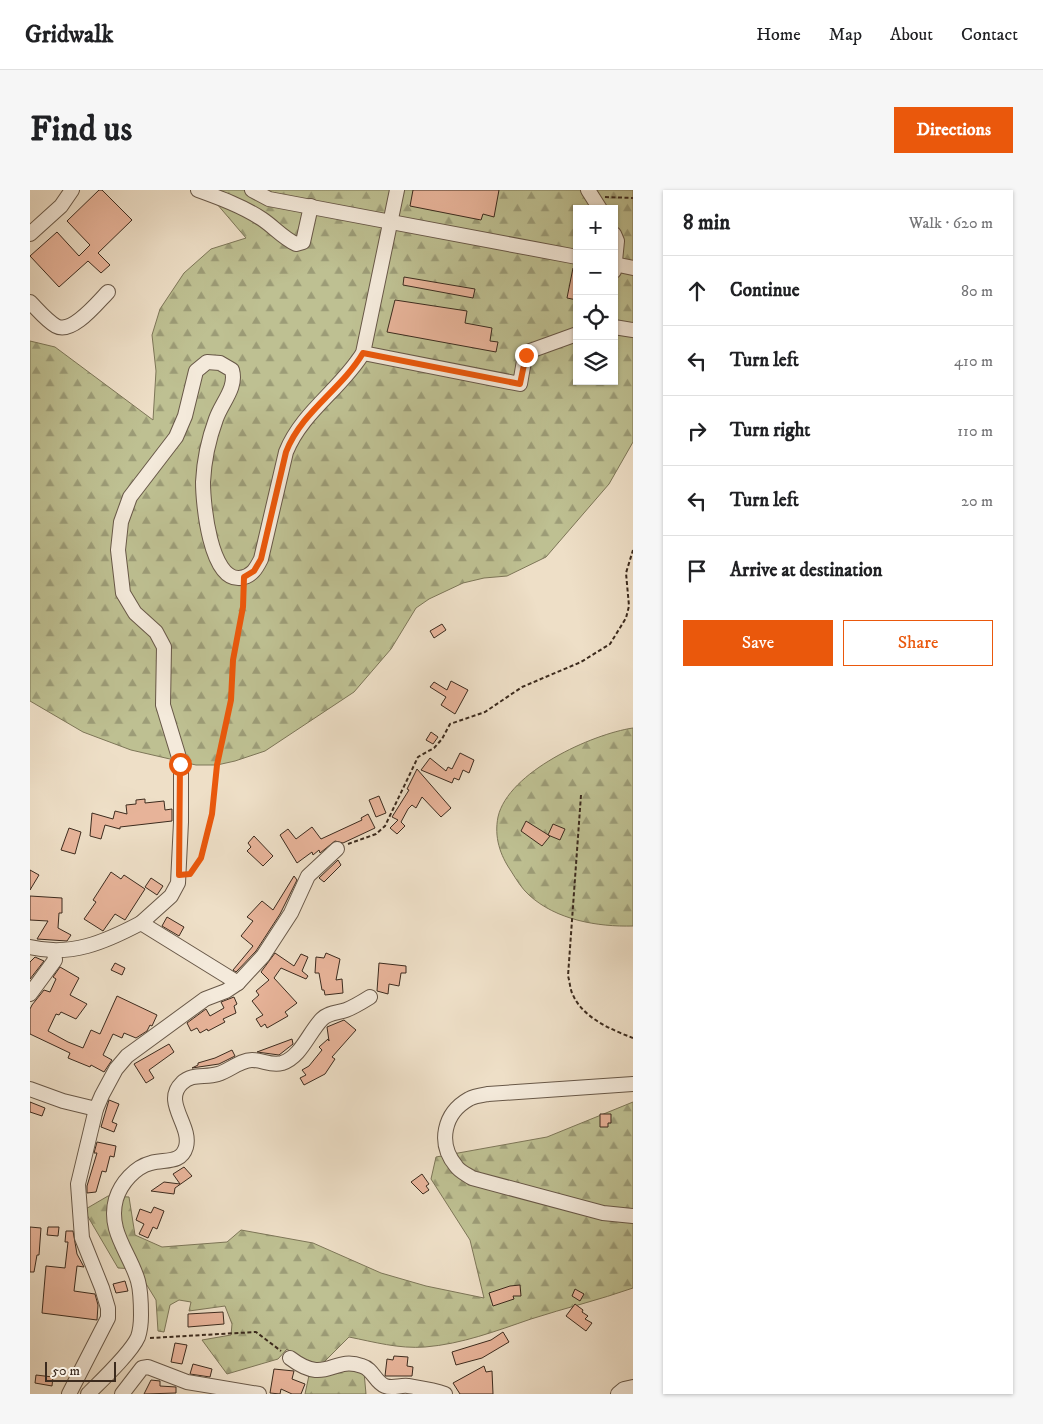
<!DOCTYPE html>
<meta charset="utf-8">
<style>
body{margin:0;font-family:"IM FELL DW Pica",serif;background:#f6f6f6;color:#202124}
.controls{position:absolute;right:15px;top:15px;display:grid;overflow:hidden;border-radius:0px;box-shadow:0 1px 4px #0004}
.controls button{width:45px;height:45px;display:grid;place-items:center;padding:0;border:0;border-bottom:1px solid #e0e0e0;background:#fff;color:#202124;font:25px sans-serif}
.scale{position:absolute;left:15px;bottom:12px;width:71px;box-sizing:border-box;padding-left:5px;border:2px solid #3c2b1e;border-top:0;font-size:14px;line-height:18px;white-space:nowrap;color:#3c2b1e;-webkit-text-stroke:4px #f4eadb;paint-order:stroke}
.stop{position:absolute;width:15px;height:15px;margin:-11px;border:4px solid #ea580c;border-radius:50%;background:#fff}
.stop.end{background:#ea580c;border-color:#fff;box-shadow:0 1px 5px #0008}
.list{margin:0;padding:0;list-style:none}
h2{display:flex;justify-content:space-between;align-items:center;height:65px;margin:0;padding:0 20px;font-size:21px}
h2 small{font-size:16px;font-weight:400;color:#757577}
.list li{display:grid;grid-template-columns:32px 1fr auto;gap:15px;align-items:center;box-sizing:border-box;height:70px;padding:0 20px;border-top:1px solid #e0e0e0}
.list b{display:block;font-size:19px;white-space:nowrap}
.list em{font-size:16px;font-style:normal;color:#757577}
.actions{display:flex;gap:10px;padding:15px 20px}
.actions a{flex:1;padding:11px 0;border:1px solid #ea580c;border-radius:0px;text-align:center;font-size:18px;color:#ea580c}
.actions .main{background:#ea580c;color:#fff}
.icon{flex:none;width:28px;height:28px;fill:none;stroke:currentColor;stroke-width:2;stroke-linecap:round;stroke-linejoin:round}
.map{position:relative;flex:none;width:603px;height:1204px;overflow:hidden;border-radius:0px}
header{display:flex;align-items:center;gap:30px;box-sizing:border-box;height:70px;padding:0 25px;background:#fff;border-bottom:1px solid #e0e0e0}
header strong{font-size:24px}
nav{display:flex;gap:28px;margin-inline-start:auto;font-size:18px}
.intro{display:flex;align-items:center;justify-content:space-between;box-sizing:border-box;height:120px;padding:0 30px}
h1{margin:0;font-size:35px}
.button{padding:12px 22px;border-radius:0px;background:#ea580c;color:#fff;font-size:18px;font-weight:700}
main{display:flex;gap:30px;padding:0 30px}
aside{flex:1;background:#fff;border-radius:0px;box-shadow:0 1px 4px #0004}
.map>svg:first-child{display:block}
.forest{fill:url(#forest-firs);stroke:#7d7658;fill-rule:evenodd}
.building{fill:#e8b49a;stroke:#3c2b1e}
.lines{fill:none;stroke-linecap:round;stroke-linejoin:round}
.minor-casing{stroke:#685848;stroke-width:16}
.path{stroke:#3c2b1e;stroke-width:2;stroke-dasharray:4 2.5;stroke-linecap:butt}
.minor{stroke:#f4eadb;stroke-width:14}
.route{stroke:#ea580c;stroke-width:6}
</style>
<header>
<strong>Gridwalk</strong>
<nav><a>Home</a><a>Map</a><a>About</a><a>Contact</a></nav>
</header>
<div class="intro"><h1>Find us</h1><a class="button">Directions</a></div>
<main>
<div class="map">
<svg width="603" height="1204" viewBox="0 0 603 1204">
<defs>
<pattern id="forest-firs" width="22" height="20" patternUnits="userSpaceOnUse" patternTransform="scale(1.25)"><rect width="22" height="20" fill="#bec092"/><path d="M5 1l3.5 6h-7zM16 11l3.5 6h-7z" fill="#9c9c77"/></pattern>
</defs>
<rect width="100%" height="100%" fill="#eedfc7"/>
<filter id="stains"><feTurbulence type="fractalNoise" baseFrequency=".004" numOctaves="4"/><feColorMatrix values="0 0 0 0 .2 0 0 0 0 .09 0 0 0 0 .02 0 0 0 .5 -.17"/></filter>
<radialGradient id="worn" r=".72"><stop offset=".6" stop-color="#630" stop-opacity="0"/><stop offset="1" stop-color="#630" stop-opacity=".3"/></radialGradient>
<!-- forest -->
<g class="forest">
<path d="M175 0H603V252L579 294 516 367 477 386 454 388 433 393 399 409 386 418 361 459 324 502 235 561 205 571 187 575H166L101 560 53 542 0 511V151L25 157 123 230 126 181 122 145 130 119 154 83 181 59 216 48ZM547 19H584V191H547Z"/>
<path d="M603 538V736C568 737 526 730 499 705 492 699 486 689 481 681 470 665 464 647 468 627 478 582 562 544 603 538Z"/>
<path d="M603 912V1098C569 1110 535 1118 501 1129 466 1141 432 1154 395 1157 369 1159 344 1152 319 1147L291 1175 334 1182 336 1204H275L281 1176 257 1159 248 1169 197 1184 172 1150 201 1145 202 1134 195 1116 159 1121 161 1112 149 1110 140 1115 134 1142 128 1141 126 1110 107 1079 88 1078 54 1020 78 1006 99 1007 105 1045 132 1057 197 1052 211 1040 283 1053 351 1083 396 1096 454 1108 440 1050 401 989 406 967 517 947Z"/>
</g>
<!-- building -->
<g class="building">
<polygon points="69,0 72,0 102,30 68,63 80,75 71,83 58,71 29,97 0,66 27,42 49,66 60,55 37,31"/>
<polygon points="383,0 469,0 464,27 453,24 451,30 380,16"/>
<polygon points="543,78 547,78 547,110 537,108"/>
<polygon points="374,87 445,99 443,108 373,95"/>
<polygon points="365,110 437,121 435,133 462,138 460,151 468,152 466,162 357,142"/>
<polygon points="412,434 416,440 404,448 400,441"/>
<polygon points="421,491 438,500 425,524 411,515 416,507 400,497 404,492 417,500"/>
<polygon points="401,542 408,547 403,554 396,550"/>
<polygon points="430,563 444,570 439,583 433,580 429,590 424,588 422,593 391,580 400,568 416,581 418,577 422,579"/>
<polygon points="387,579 421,618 411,627 392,607 386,618 382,615 378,619 371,632 375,636 367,644 360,638 368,630 362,627 379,600 377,599"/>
<polygon points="349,606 356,623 346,627 339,610"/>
<polygon points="115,609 115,613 134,611 135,620 142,619 142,631 90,637 90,639 75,635 71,649 60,646 62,623 83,629 85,621 97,624 96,615 106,614 106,610"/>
<polygon points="338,624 345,638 313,653 305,651 290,663 289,660 283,665 282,662 267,673 250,645 258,639 266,649 282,637 291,649 332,630 331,628"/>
<polygon points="496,631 520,646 512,656 491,641"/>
<polygon points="523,634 535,639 530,650 518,645"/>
<polygon points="39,638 51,642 45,664 31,660"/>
<polygon points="224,646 243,666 233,676 217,661 221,657 218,653"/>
<polygon points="308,670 311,675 294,692 289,688"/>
<polygon points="0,680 9,685 0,700"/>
<polygon points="81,682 91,689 94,685 115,699 95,730 85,724 73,741 54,729 66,712 63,710"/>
<polygon points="264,686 267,690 250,724 226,761 206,782 203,780 223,756 211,746 223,731 217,727 232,711 243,720"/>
<polygon points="121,688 133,696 127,705 115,697"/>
<polygon points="0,706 32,708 32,723 29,723 28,738 41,745 37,751 7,749 18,731 0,730"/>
<polygon points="137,727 154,737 149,746 132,736"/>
<polygon points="245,763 264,776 271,764 278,767 272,781 278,786 276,789 251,778 244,788 267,813 255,822 258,826 237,838 235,834 231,837 226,829 233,825 222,811 229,805 226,801 239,790 231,782"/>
<polygon points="296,763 310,769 306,790 312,789 313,803 295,805 294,800 292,800 289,783 285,783 286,767 294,768"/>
<polygon points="5,767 14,771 0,789 0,772"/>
<polygon points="85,773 95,778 92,785 81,780"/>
<polygon points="349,773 376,776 376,783 371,783 369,796 359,794 358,804 347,801"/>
<polygon points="30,777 49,788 40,805 57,814 46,829 31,822 29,825 26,824 18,841 38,852 53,858 61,840 70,844 87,806 127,825 122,836 120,835 117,841 106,848 94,843 92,848 83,844 73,865 82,870 74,882 61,875 60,877 38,868 40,863 0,844 0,819 2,815 14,800 20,802 26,789 23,787"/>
<polygon points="204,807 207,814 204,816 206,823 193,829 195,832 178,841 177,839 170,843 167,838 161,841 157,833 176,819 180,826 194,818 191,812"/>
<polygon points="314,830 326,840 302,867 305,869 295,884 274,895 270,888 276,885 272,880 279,876 292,860 289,857 298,849 299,851 297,837"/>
<polygon points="262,849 263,854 249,865 227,862"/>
<polygon points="139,854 144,862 119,880 124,888 116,893 104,874"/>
<polygon points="202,860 205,866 189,874 162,878 168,875 168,873 185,868"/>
<polygon points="79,910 89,914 82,932 87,934 84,942 71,937"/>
<polygon points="0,912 15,918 12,926 0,922"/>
<polygon points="570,924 581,924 581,933 578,933 578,937 570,937"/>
<polygon points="67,952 86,956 84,967 80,966 76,982 72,981 66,1002 57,1003 57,996 67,963 64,963"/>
<polygon points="154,977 162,986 145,998 144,1004 121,1001 134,992 150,994 143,984"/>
<polygon points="392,984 399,994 396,996 399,1000 393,1004 381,992"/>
<polygon points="124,1017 134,1021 127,1039 123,1037 118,1048 109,1044 114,1034 106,1030 110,1019 121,1023"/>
<polygon points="0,1037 11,1038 9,1065 7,1065 4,1082 0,1082"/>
<polygon points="18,1037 29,1037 28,1046 17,1045"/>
<polygon points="36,1041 43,1041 47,1064 54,1077 47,1076 44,1101 65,1104 68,1115 67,1130 12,1123 16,1076 35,1078 38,1052 35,1052"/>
<polygon points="95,1091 98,1101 86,1103 83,1094"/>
<polygon points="490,1095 491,1106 483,1106 484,1109 463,1116 459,1103 480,1096"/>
<polygon points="545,1099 554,1104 550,1111 542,1106"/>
<polygon points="545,1114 553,1120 552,1122 558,1126 555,1129 562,1133 556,1141 536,1126"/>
<polygon points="193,1122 194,1134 158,1137 158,1124"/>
<polygon points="473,1142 479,1152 452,1168 426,1175 422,1162 461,1150"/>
<polygon points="145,1153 157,1155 152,1174 141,1172"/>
<polygon points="364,1166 378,1167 377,1176 383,1177 382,1186 355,1186 357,1169 363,1170"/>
<polygon points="163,1174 182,1179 180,1187 160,1184"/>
<polygon points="454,1176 456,1182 462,1181 463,1204 430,1204 423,1193"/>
<polygon points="244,1179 264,1181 262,1189 275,1194 271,1204 262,1204 251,1199 250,1204 240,1203"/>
<polygon points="6,1185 23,1187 22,1196 5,1193"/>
<polygon points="121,1190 130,1191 130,1196 146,1197 146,1203 114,1204"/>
</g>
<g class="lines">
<defs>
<g id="minor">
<path d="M168 0C190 8 212 16 232 29 244 37 253 48 266 54L273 52 281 16"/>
<polyline points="222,0 239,9 547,67"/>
<polyline points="558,0 570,19"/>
<polyline points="0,44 31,16 42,0"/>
<polyline points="584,44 587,51 584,81"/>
<polyline points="584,74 603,78"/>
<path d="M0 112C8 120 17 131 26 136 42 145 67 113 78 102"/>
<polyline points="584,137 603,140"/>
<polyline points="333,163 490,194 495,165 500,161 547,144"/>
<path d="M111 733 141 706 148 693 151 632V574L133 515 134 457 126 442 105 423 93 403 88 360 91 332 100 307 146 247 155 226 166 181 177 172 190 173 202 180C207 198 192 212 186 229 179 248 174 271 173 292 173 313 180 391 210 388 222 386 226 379 231 369L256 262C272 222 311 199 333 163L367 0"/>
<path d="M0 757C41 767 75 752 111 733L208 793"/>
<polyline points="0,804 25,770 24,761"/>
<path d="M603 894 458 904C452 905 444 906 439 909 414 923 407 953 426 976 429 981 436 984 442 988L573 1023 603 1026"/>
<polyline points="0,899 33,911 66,919"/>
<path d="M260 1168C297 1196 302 1165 332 1176 343 1179 345 1192 355 1196 363 1199 370 1195 378 1196 390 1198 404 1200 415 1204"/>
<polyline points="39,1204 78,1128 78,1118 72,1098 52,1048 48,994 66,919 72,905 86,879 97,866 175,809 196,801 208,793 233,766 261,723 278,686 307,659"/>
<path d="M58 1204C71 1191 101 1163 108 1147 110 1141 111 1131 111 1125 111 1114 111 1102 108 1091 100 1063 77 1041 86 1009 91 993 105 977 121 973 135 969 151 974 156 957 162 935 132 912 152 893 162 883 175 888 188 884 199 881 210 870 222 870 233 870 241 876 252 873 271 867 279 842 292 829 299 822 308 823 316 820 324 817 332 812 340 807"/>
<polyline points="92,1204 112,1178 118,1177 157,1192 229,1204"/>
<polyline points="588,1204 594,1199 603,1197"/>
</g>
</defs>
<!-- minor casing -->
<use href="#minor" class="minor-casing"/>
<!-- path -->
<g class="path">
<polyline points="575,7 603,8"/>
<path d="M551 605 538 786C540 792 540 800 543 805 553 828 582 840 603 848"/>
<polyline points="318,654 346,644 355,636 388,567 404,558 412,549 420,534 455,522 492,497 551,472 580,454 596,428 599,416 596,383 603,360"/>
<polyline points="161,682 171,668 182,624 187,575 201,510 203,470 213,417 214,400"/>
<polyline points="120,1148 226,1142 251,1161"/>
</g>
<!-- minor -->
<use href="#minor" class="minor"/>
</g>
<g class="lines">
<!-- route -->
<path class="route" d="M150 574 149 685 160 684 171 668 182 624 187 575 201 510 203 470 213 417 214 387 224 381 231 369 256 262C272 221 311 200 333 163L490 194 496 165"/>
</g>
<rect width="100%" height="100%" filter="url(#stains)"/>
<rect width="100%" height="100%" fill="url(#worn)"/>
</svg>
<div class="controls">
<button>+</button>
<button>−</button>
<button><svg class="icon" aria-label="locate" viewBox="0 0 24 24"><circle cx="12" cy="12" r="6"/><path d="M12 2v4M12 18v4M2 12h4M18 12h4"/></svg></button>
<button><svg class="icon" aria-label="layers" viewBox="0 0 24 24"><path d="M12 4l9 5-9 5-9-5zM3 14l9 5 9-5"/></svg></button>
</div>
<div class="scale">50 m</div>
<div class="stop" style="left:150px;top:574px"></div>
<div class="stop end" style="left:496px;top:165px"></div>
</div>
<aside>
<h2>8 min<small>Walk · 620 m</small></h2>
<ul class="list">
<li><svg class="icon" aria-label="ahead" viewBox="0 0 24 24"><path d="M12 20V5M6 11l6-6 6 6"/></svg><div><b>Continue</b></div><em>80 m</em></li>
<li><svg class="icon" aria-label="left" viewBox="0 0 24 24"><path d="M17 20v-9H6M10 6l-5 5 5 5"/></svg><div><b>Turn left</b></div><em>410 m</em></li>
<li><svg class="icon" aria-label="right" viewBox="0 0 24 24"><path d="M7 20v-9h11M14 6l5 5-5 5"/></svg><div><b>Turn right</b></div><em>110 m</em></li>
<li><svg class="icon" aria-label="left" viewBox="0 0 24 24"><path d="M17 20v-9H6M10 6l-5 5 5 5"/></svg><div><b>Turn left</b></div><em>20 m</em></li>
<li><svg class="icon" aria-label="arrive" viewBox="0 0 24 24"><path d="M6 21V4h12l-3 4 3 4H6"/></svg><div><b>Arrive at destination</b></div></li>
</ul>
<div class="actions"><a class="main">Save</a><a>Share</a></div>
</aside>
</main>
